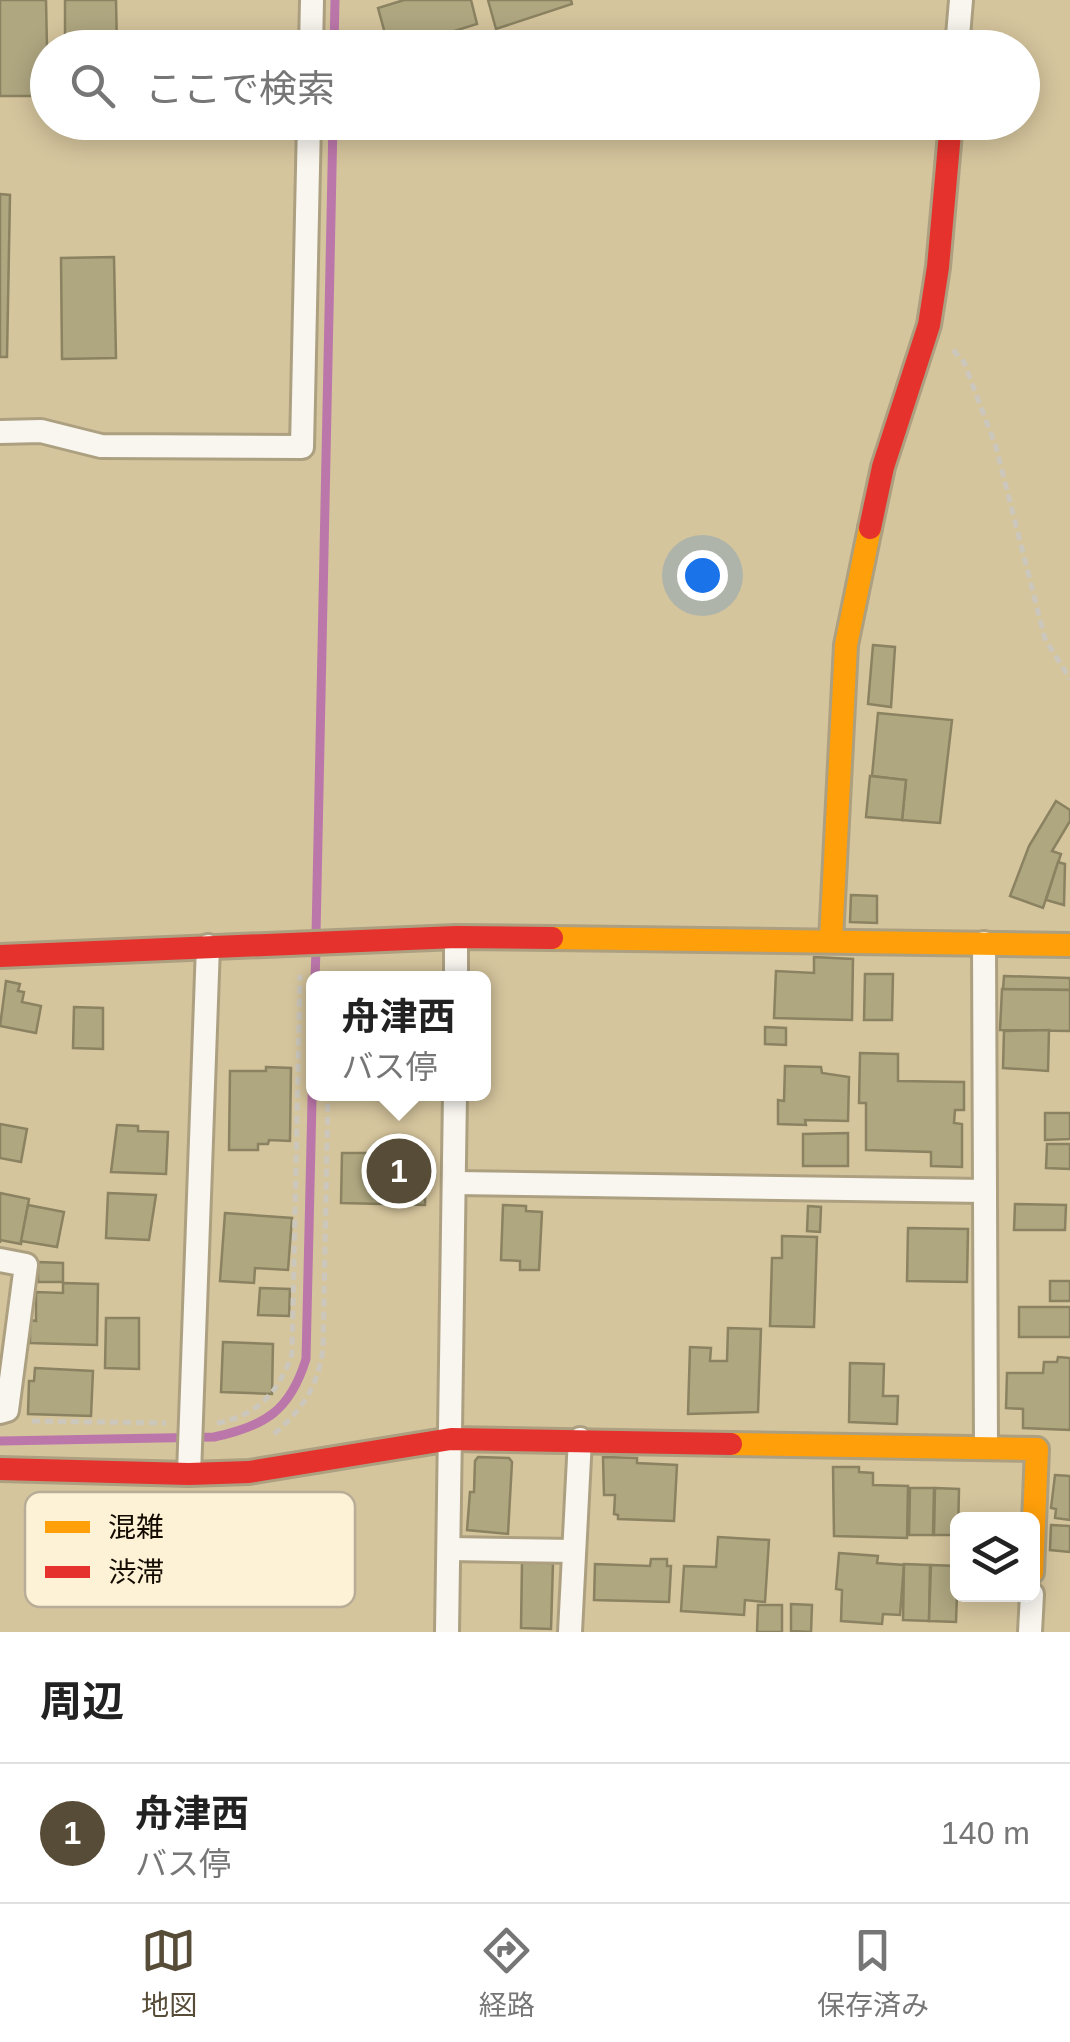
<!DOCTYPE html>
<html lang="ja">
<meta charset="utf-8">
<style>
body{margin:0;font-family:Arial,"Noto Sans JP",sans-serif;background:#f2f2f2;color:#222}
.controls{position:absolute;right:30px;bottom:30px;display:grid;overflow:hidden;border-radius:15px;box-shadow:0 5px 25px #0003}
.controls button{width:90px;height:90px;display:grid;place-items:center;padding:0;border:0;border-bottom:2px solid #e0e0e0;background:#fff;color:#222;font:50px sans-serif}
.you{position:absolute;left:702px;top:575px;width:35px;height:35px;margin:-25px;border:8px solid #fff;border-radius:50%;background:#1a73e8;box-shadow:0 0 0 15px #1a73e833}
.badge{display:grid;place-items:center;width:65px;height:65px;border-radius:50%;background:#574c37;color:#fff;font-size:32px;font-weight:700}
.pin{position:absolute;translate:-50% -50%;border:5px solid #fff;box-shadow:0 2px 10px #0006}
.popup{position:absolute;left:306px;top:971px;width:185px;height:130px;box-sizing:border-box;display:grid;place-content:center;border-radius:15px;background:#fff;filter:drop-shadow(0 2px 8px #0005);font-size:32px;white-space:nowrap;color:#767676}
.popup b{font-size:38px;color:#222}
.popup::after{content:'';position:absolute;left:50%;top:100%;margin-left:-20px;border:20px solid transparent;border-top-color:#fff}
.list{margin:0;padding:0;list-style:none}
h2{display:flex;justify-content:space-between;align-items:center;height:130px;margin:0;padding:0 40px;font-size:42px}
h2 small{font-size:32px;font-weight:400;color:#767676}
.list li{display:grid;grid-template-columns:65px 1fr auto;gap:30px;align-items:center;box-sizing:border-box;height:140px;padding:0 40px;border-top:2px solid #e0e0e0}
.list b{display:block;font-size:38px;white-space:nowrap}
.list p{margin:0;font-size:32px;white-space:nowrap;color:#767676}
.list em{font-size:32px;font-style:normal;color:#767676}
.icon{flex:none;width:55px;height:55px;fill:none;stroke:currentColor;stroke-width:2;stroke-linecap:round;stroke-linejoin:round}
.map{position:relative;flex:none;width:1070px;height:1632px;overflow:hidden}
.search{position:absolute;background:#fff;box-shadow:0 5px 25px #0003;left:30px;right:30px;top:30px;height:110px;display:flex;align-items:center;gap:25px;box-sizing:border-box;padding:0 35px;border-radius:55px;color:#767676;font-size:38px}
.sheet{height:270px;background:#fff}
nav{display:flex;justify-content:space-around;align-items:center;box-sizing:border-box;height:140px;border-top:2px solid #e0e0e0;background:#fff;font-size:28px;color:#767676}
nav a{display:grid;justify-items:center;gap:5px}
nav .on{color:#574c37}
.map>svg:first-child{display:block}
.lines{fill:none;stroke-linecap:round;stroke-linejoin:round}
.stream{stroke:#bc77aa;stroke-width:9}
.building{fill:#afa780;stroke:#8a8260;stroke-width:2.5}
.street-casing{stroke:#aca080;stroke-width:28}
.slow-casing{stroke:#aca080;stroke-width:28}
.jam-casing{stroke:#aca080;stroke-width:28}
.path{stroke:#ccc7bc;stroke-width:5;stroke-dasharray:8 5;stroke-linecap:butt}
.street{stroke:#f9f6f0;stroke-width:22}
.slow{stroke:#ff9f0a;stroke-width:22}
.jam{stroke:#e5322d;stroke-width:22}
.key{fill:#fef2d6;stroke:#b8ad96;stroke-width:2.5}
.key-label{font-size:28px;fill:#130b00}
</style>
<div class="map">
<svg width="1070" height="1632" viewBox="0 0 1070 1632">
<rect width="100%" height="100%" fill="#d5c59d"/>
<g class="lines">
<!-- stream -->
<g class="stream">
<polyline points="334,48 335,0"/>
<polyline points="316,935 333,122"/>
<polyline points="315,978 316,950"/>
<path d="M0 1441 214 1437C265 1426 290 1411 306 1359L314 1014"/>
</g>
</g>
<!-- building -->
<g class="building">
<polygon points="0,0 46,0 48,96 0,96"/>
<polygon points="65,0 116,0 117,48 65,48"/>
<polygon points="404,0 471,0 477,24 432,38 430,34 413,39 414,45 389,48 378,8"/>
<polygon points="488,0 571,0 572,4 496,29"/>
<polygon points="0,194 10,195 7,357 0,357"/>
<polygon points="114,257 116,358 62,359 61,258"/>
<polygon points="873,645 895,647 891,707 868,704"/>
<polygon points="878,713 952,720 940,823 902,820 906,780 872,776"/>
<polygon points="870,776 906,780 902,820 866,817"/>
<polygon points="1056,801 1070,810 1070,821 1052,851 1061,854 1043,908 1010,896 1029,846"/>
<polygon points="1058,862 1065,864 1064,905 1046,900"/>
<polygon points="851,895 877,896 877,923 850,922"/>
<polygon points="814,957 853,959 852,1020 774,1018 776,971 814,973"/>
<polygon points="865,974 893,974 892,1020 864,1020"/>
<polygon points="1004,976 1070,978 1070,990 1003,989"/>
<polygon points="6,981 20,984 18,991 24,992 22,1002 41,1006 36,1033 0,1026"/>
<polygon points="1002,989 1070,990 1070,1031 1000,1030"/>
<polygon points="74,1007 103,1008 103,1049 73,1048"/>
<polygon points="765,1027 786,1028 786,1045 765,1044"/>
<polygon points="1049,1030 1048,1071 1003,1068 1004,1031"/>
<polygon points="860,1053 898,1054 898,1081 964,1082 964,1110 955,1110 954,1123 962,1124 962,1167 931,1166 931,1152 866,1150 866,1103 859,1103"/>
<polygon points="785,1066 821,1067 822,1073 849,1077 848,1121 805,1120 806,1125 778,1124 778,1100 784,1101"/>
<polygon points="266,1067 291,1068 290,1141 269,1140 268,1144 258,1144 258,1150 229,1150 230,1071 266,1071"/>
<polygon points="1045,1113 1070,1113 1070,1139 1045,1140"/>
<polygon points="0,1124 27,1129 21,1162 0,1158"/>
<polygon points="117,1125 138,1126 138,1131 168,1132 166,1174 111,1172"/>
<polygon points="848,1133 848,1166 803,1166 803,1134"/>
<polygon points="1047,1144 1070,1144 1070,1169 1046,1168"/>
<polygon points="342,1153 426,1153 425,1205 341,1203"/>
<polygon points="0,1193 29,1199 21,1244 0,1240 0,1243"/>
<polygon points="108,1193 156,1195 149,1240 106,1238"/>
<polygon points="1015,1204 1066,1205 1065,1230 1014,1230"/>
<polygon points="28,1205 64,1212 57,1247 21,1241"/>
<polygon points="503,1205 526,1206 526,1211 542,1212 539,1270 520,1270 520,1261 501,1260"/>
<polygon points="808,1206 821,1207 820,1232 807,1231"/>
<polygon points="225,1213 292,1218 288,1270 255,1268 254,1283 220,1281"/>
<polygon points="908,1228 968,1229 967,1282 907,1281"/>
<polygon points="782,1236 817,1237 814,1327 770,1326 772,1258 782,1258"/>
<polygon points="38,1262 63,1263 63,1282 38,1282"/>
<rect x="1050" y="1281" width="20" height="20"/>
<polygon points="63,1283 98,1284 97,1345 30,1343 30,1320 36,1321 36,1292 63,1293"/>
<polygon points="260,1288 290,1289 289,1316 258,1315"/>
<rect x="1019" y="1307" width="51" height="30"/>
<polygon points="106,1318 139,1318 139,1369 105,1368"/>
<polygon points="728,1328 761,1329 758,1412 688,1414 690,1347 711,1348 710,1361 727,1361"/>
<polygon points="223,1342 273,1344 272,1394 221,1392"/>
<polygon points="1058,1357 1070,1358 1070,1430 1023,1428 1023,1409 1006,1408 1007,1373 1043,1373 1044,1362 1057,1362"/>
<polygon points="850,1363 884,1364 883,1396 898,1396 897,1424 849,1422"/>
<polygon points="35,1368 93,1371 91,1416 28,1414 29,1381 34,1381"/>
<polygon points="478,1457 509,1458 512,1462 508,1534 467,1530 470,1492 474,1492 475,1461"/>
<polygon points="603,1457 637,1458 637,1463 677,1465 674,1521 618,1519 618,1515 614,1514 615,1495 604,1495"/>
<polygon points="833,1467 859,1467 859,1472 873,1473 873,1485 908,1486 907,1538 834,1536"/>
<polygon points="1055,1475 1070,1476 1070,1520 1055,1518 1056,1509 1051,1508"/>
<polygon points="910,1488 934,1488 933,1535 909,1535"/>
<polygon points="935,1488 959,1489 958,1535 934,1535"/>
<polygon points="1051,1525 1070,1526 1070,1552 1050,1550"/>
<polygon points="718,1537 769,1540 765,1602 745,1600 744,1615 681,1611 684,1566 716,1567"/>
<polygon points="839,1553 878,1556 877,1563 904,1565 900,1615 883,1614 882,1624 841,1621 842,1590 836,1589"/>
<polygon points="651,1559 667,1559 667,1566 671,1566 669,1602 594,1600 595,1564 650,1566"/>
<polygon points="522,1562 553,1563 551,1629 521,1628"/>
<polygon points="904,1564 930,1565 929,1621 903,1620"/>
<polygon points="931,1565 958,1566 956,1622 929,1621"/>
<polygon points="791,1604 812,1605 811,1632 791,1631"/>
<polygon points="758,1605 782,1605 782,1632 757,1632"/>
</g>
<g class="lines">
<defs>
<g id="street">
<polyline points="311,48 312,0"/>
<polyline points="957,48 961,0"/>
<polyline points="0,432 41,431 101,446 302,447 309,122"/>
<polyline points="984,943 986,1447"/>
<polyline points="456,978 456,937"/>
<polyline points="455,1183 985,1191"/>
<polyline points="0,1260 26,1265 7,1410 0,1412"/>
<polyline points="189,1474 208,946"/>
<polyline points="449,1549 574,1551"/>
<polyline points="447,1632 455,1094"/>
<polyline points="570,1632 580,1439"/>
<polyline points="1030,1632 1032,1594"/>
</g>
<g id="slow">
<polyline points="552,938 1070,945"/>
<polyline points="831,940 846,645 870,528"/>
<polyline points="731,1444 1037,1449 1032,1572"/>
</g>
<g id="jam">
<polyline points="870,528 883,467 929,325 938,267 951,122"/>
<polyline points="0,956 456,937 552,938"/>
<polyline points="0,1469 189,1474 249,1472 451,1439 731,1444"/>
</g>
</defs>
<!-- street casing -->
<use href="#street" class="street-casing"/>
<!-- slow casing -->
<use href="#slow" class="slow-casing"/>
<!-- jam casing -->
<use href="#jam" class="jam-casing"/>
<!-- path -->
<g class="path">
<polyline points="953,350 964,362 996,447 1045,639 1070,679"/>
<polyline points="32,1421 166,1423"/>
<path d="M217 1423C257 1416 279 1392 292 1354L300 975"/>
<path d="M274 1434C303 1409 317 1387 323 1350L328 1094"/>
</g>
<!-- street -->
<use href="#street" class="street"/>
<!-- slow -->
<use href="#slow" class="slow"/>
<!-- jam -->
<use href="#jam" class="jam"/>
</g>
<!-- legend -->
<rect x="25" y="1492" width="330" height="115" rx="15" class="key"/>
<rect x="45" y="1521" width="45" height="12" fill="#ff9f0a"/>
<rect x="45" y="1566" width="45" height="12" fill="#e5322d"/>
<g class="key-label">
<text x="108" y="1537">混雑</text>
<text x="108" y="1582">渋滞</text>
</g>
</svg>
<div class="controls">
<button><svg class="icon" aria-label="layers" viewBox="0 0 24 24"><path d="M12 4l9 5-9 5-9-5zM3 14l9 5 9-5"/></svg></button>
</div>
<div class="you"></div>
<div class="pin badge" style="left:399px;top:1171px">1</div>
<div class="popup"><b>舟津西</b>バス停</div>
<div class="search"><svg class="icon" aria-label="search" viewBox="0 0 24 24"><circle cx="10" cy="10" r="6"/><path d="M15 15l6 6"/></svg>ここで検索</div>
</div>
<section class="sheet">
<h2>周辺<small></small></h2>
<ul class="list">
<li><span class="badge">1</span><div><b>舟津西</b><p>バス停</p></div><em>140 m</em></li>
</ul>
</section>
<nav>
<a class="on"><svg class="icon" aria-label="map" viewBox="0 0 24 24"><path d="M3 6l6-2 6 2 6-2v14l-6 2-6-2-6 2zM9 4v14M15 6v14"/></svg>地図</a>
<a><svg class="icon" aria-label="directions" viewBox="0 0 24 24"><path d="M12 3l9 9-9 9-9-9zM9 14v-3h6M13 9l2 2-2 2"/></svg>経路</a>
<a><svg class="icon" aria-label="saved" viewBox="0 0 24 24"><path d="M7 4h10v16l-5-4-5 4z"/></svg>保存済み</a>
</nav>
